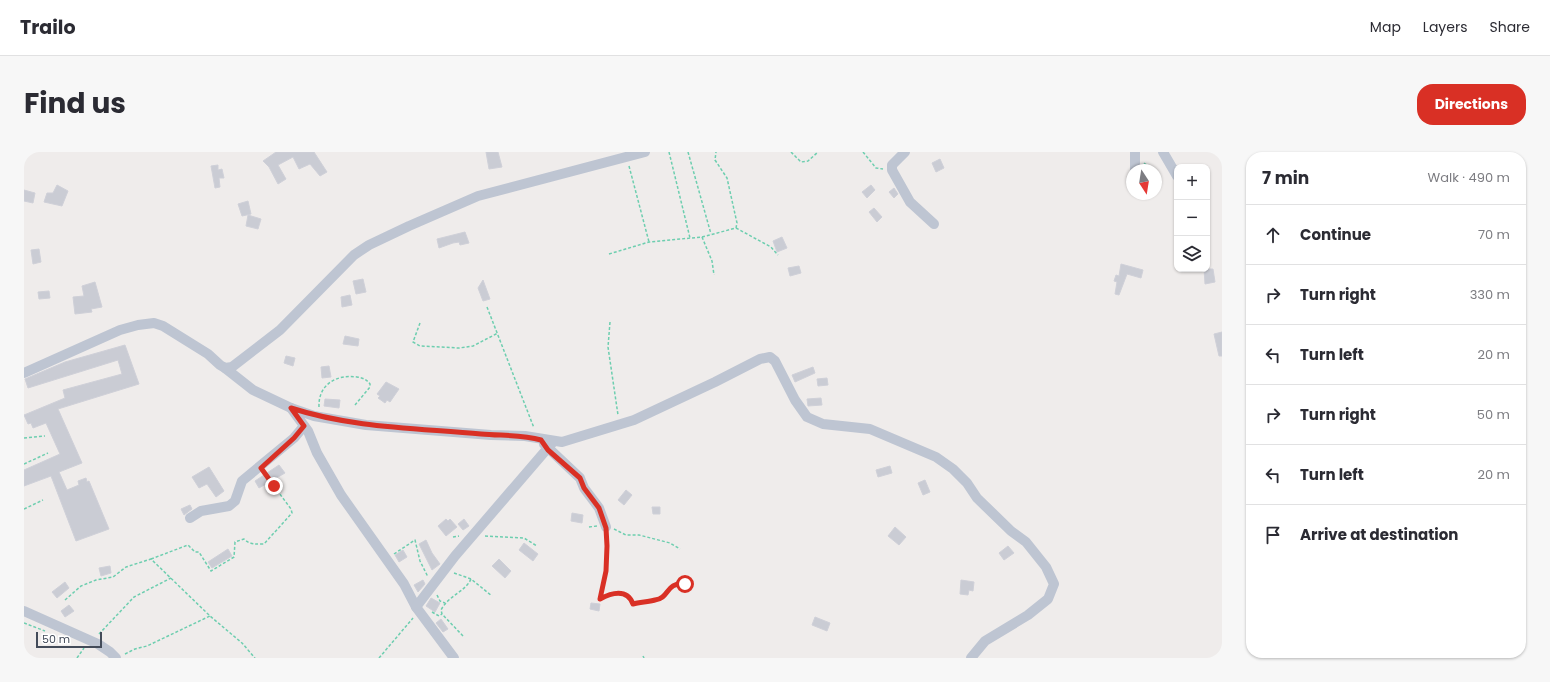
<!DOCTYPE html>
<meta charset="utf-8">
<style>
body{margin:0;font-family:Poppins,sans-serif;background:#f7f7f7;color:#2b2b33}
.controls{position:absolute;right:12px;top:12px;display:grid;overflow:hidden;border-radius:8px;box-shadow:0 1px 3px #0004}
.controls button{width:36px;height:36px;display:grid;place-items:center;padding:0;border:0;border-bottom:1px solid #e1e1e2;background:#fff;color:#2b2b33;font:20px sans-serif}
.compass{position:absolute;left:1102px;top:12px;width:36px;height:36px;border-radius:50%;background:#fff;box-shadow:0 1px 3px #0004;rotate:168deg}
.scale{position:absolute;left:12px;bottom:10px;width:66px;box-sizing:border-box;padding-left:4px;border:2px solid #434b59;border-top:0;font-size:11px;line-height:14px;white-space:nowrap;color:#434b59;-webkit-text-stroke:3px #fff;paint-order:stroke}
.stop{position:absolute;width:12px;height:12px;margin:-9px;border:3px solid #d93025;border-radius:50%;background:#fff}
.stop.end{background:#d93025;border-color:#fff;box-shadow:0 1px 4px #0008}
.list{margin:0;padding:0;list-style:none}
h2{display:flex;justify-content:space-between;align-items:center;height:52px;margin:0;padding:0 16px;font-size:17px}
h2 small{font-size:13px;font-weight:400;color:#7c7c81}
.list li{display:grid;grid-template-columns:26px 1fr auto;gap:12px;align-items:center;box-sizing:border-box;height:60px;padding:0 16px;border-top:1px solid #e1e1e2}
.list b{display:block;font-size:15px;white-space:nowrap}
.list em{font-size:13px;font-style:normal;color:#7c7c81}
.icon{flex:none;width:22px;height:22px;fill:none;stroke:currentColor;stroke-width:2;stroke-linecap:round;stroke-linejoin:round}
.map{position:relative;flex:none;width:1198px;height:506px;overflow:hidden;border-radius:16px}
header{display:flex;align-items:center;gap:24px;box-sizing:border-box;height:56px;padding:0 20px;background:#fff;border-bottom:1px solid #e1e1e2}
header strong{font-size:19px}
nav{display:flex;gap:22px;margin-inline-start:auto;font-size:14px}
.intro{display:flex;align-items:center;justify-content:space-between;box-sizing:border-box;height:96px;padding:0 24px}
h1{margin:0;font-size:28px}
.button{padding:10px 18px;border-radius:16px;background:#d93025;color:#fff;font-size:14px;font-weight:700}
main{display:flex;gap:24px;padding:0 24px}
aside{flex:1;background:#fff;border-radius:16px;box-shadow:0 1px 3px #0004}
.map>svg:first-child{display:block}
.building{fill:#caccd4;stroke:#cfd0d8}
.lines{fill:none;stroke-linecap:round;stroke-linejoin:round}
.path{stroke:#6dceaf;stroke-width:1.5;stroke-dasharray:3 2;stroke-linecap:butt}
.minor{stroke:#bec5d2;stroke-width:10}
.route{stroke:#d93025;stroke-width:5}
</style>
<header>
<strong>Trailo</strong>
<nav><a>Map</a><a>Layers</a><a>Share</a></nav>
</header>
<div class="intro"><h1>Find us</h1><a class="button">Directions</a></div>
<main>
<div class="map">
<svg width="1198" height="506" viewBox="0 0 1198 506">
<rect width="100%" height="100%" fill="#efeceb"/>
<!-- building -->
<g class="building">
<polygon points="252,0 290,0 303,20 296,24 286,12 275,17 269,5 254,13 262,27 254,32 245,15 239,9"/>
<polygon points="462,0 474,0 478,15 465,17"/>
<polygon points="916,7 920,16 912,20 908,11"/>
<polygon points="194,13 194,18 198,17 200,26 195,26 196,35 191,36 187,14"/>
<polygon points="33,33 44,39 38,54 20,50 23,41 29,41"/>
<polygon points="847,33 851,38 843,46 838,40"/>
<polygon points="870,36 874,42 870,46 865,40"/>
<polygon points="0,38 11,41 9,51 0,49"/>
<polygon points="224,49 227,62 218,64 214,52"/>
<polygon points="850,56 858,65 853,70 845,60"/>
<polygon points="224,63 237,67 234,77 222,74"/>
<polygon points="441,80 445,91 436,93 435,90 429,91 415,96 413,87"/>
<polygon points="758,85 763,96 753,100 749,89"/>
<polygon points="15,97 17,110 9,112 7,98"/>
<polygon points="1097,112 1119,118 1117,126 1103,122 1095,143 1091,142 1093,130 1090,129 1092,123 1095,124"/>
<polygon points="775,114 777,121 766,124 764,116"/>
<polygon points="1180,117 1189,117 1191,130 1181,132"/>
<polygon points="339,127 342,140 332,142 329,129"/>
<polygon points="459,128 466,147 459,149 454,136"/>
<polygon points="71,130 78,155 67,157 68,160 51,162 49,145 60,144 58,134"/>
<polygon points="25,139 26,146 15,147 14,140"/>
<polygon points="326,143 328,153 318,155 317,145"/>
<polygon points="1198,180 1198,204 1195,204 1190,182"/>
<polygon points="321,184 335,187 334,194 319,192"/>
<polygon points="101,193 115,232 34,257 58,311 35,320 43,338 55,333 54,329 62,326 63,330 65,329 85,377 52,389 27,324 0,334 0,318 36,302 22,271 9,276 7,271 4,272 0,263 41,246 39,238 98,222 94,208 4,236 1,227 41,210"/>
<polygon points="262,204 271,206 269,214 260,211"/>
<polygon points="305,214 307,225 298,226 297,215"/>
<polygon points="789,215 791,221 771,230 768,223"/>
<polygon points="803,226 804,233 794,234 793,227"/>
<polygon points="362,230 375,237 366,250 363,248 361,251 354,246 356,244 353,242"/>
<polygon points="797,246 798,253 784,254 783,247"/>
<polygon points="301,247 316,248 315,256 300,254"/>
<polygon points="255,313 261,321 235,336 231,329"/>
<polygon points="866,314 868,321 854,325 852,318"/>
<polygon points="185,315 200,339 192,345 183,332 175,336 168,325"/>
<polygon points="901,328 906,340 899,343 894,331"/>
<polygon points="602,338 608,343 600,353 594,348"/>
<polygon points="166,353 168,357 160,363 157,357"/>
<polygon points="628,355 636,355 636,362 629,362"/>
<polygon points="548,361 559,363 558,371 547,369"/>
<polygon points="422,367 424,369 426,367 433,375 422,384 414,374"/>
<polygon points="440,367 445,374 439,378 434,372"/>
<polygon points="871,375 882,385 875,393 864,384"/>
<polygon points="402,388 408,401 416,412 408,418 395,392"/>
<polygon points="500,391 514,402 509,409 495,398"/>
<polygon points="984,394 990,401 980,408 975,401"/>
<polygon points="204,397 208,404 188,416 184,410"/>
<polygon points="379,398 383,405 375,410 371,403"/>
<polygon points="475,407 487,419 481,426 468,414"/>
<polygon points="86,414 87,421 77,424 75,416"/>
<polygon points="399,428 401,432 394,440 390,433"/>
<polygon points="937,428 950,430 949,439 945,438 944,443 936,442"/>
<polygon points="41,430 45,436 33,446 28,440"/>
<polygon points="407,446 416,451 411,460 402,454"/>
<polygon points="567,451 576,452 575,459 566,457"/>
<polygon points="45,453 50,459 41,465 37,459"/>
<polygon points="791,465 806,471 803,479 788,473"/>
<polygon points="417,467 424,477 419,480 412,471"/>
</g>
<g class="lines">
<!-- path -->
<g class="path">
<polyline points="645,0 666,86"/>
<polyline points="664,0 687,82"/>
<polyline points="767,0 777,10 784,9 794,0"/>
<polyline points="839,0 852,16 859,17"/>
<polyline points="1120,11 1129,18"/>
<polyline points="605,14 625,90"/>
<polyline points="1132,20 1135,23"/>
<polyline points="712,76 747,95 754,103"/>
<polyline points="678,85 688,109 690,123"/>
<polyline points="585,102 625,90 678,85 712,76 713,71 703,26 691,8 692,0"/>
<polyline points="463,155 510,276"/>
<polyline points="586,170 584,195 594,263"/>
<polyline points="396,171 389,190 396,194 435,196 449,194 474,181"/>
<path d="M295 255C294 233 312 222 333 225 339 226 342 227 346 232V235L331 253"/>
<polyline points="0,286 21,284"/>
<polyline points="0,312 24,301"/>
<polyline points="0,357 19,348"/>
<polyline points="565,375 573,374"/>
<polyline points="590,377 602,383 615,383 646,391 656,397"/>
<polyline points="461,384 500,386 513,394"/>
<polyline points="429,385 435,384"/>
<polyline points="370,402 391,388 396,409 404,425"/>
<path d="M127 407 164 393 171 400H175L187 419 210 405 211 390 220 387C226 393 232 392 240 392L268 361 267 357 241 322"/>
<polyline points="430,421 447,427 468,444"/>
<polyline points="413,443 416,449 421,451"/>
<path d="M576 447C587 441 603 436 609 452 616 450 624 450 631 448 646 446 641 430 661 432"/>
<polyline points="576,447 582,419 582,383"/>
<polyline points="41,448 57,434 72,428 89,425 102,415 127,407 186,464 218,491 231,506"/>
<polyline points="408,460 415,464 418,462"/>
<polyline points="0,471 21,479"/>
<polyline points="75,482 110,445 147,426"/>
<path d="M439 484 418 462 417 458C425 443 441 440 447 427"/>
<polyline points="0,498 6,506"/>
<polyline points="101,502 111,497 123,494 186,464"/>
<polyline points="619,504 620,506"/>
<polyline points="53,506 60,496"/>
<polyline points="355,506 389,466"/>
</g>
<!-- minor -->
<g class="minor">
<polyline points="881,0 868,13 868,18 886,50 910,72"/>
<polyline points="1111,0 1111,18"/>
<polyline points="1139,0 1153,24"/>
<polyline points="201,216 229,238 267,256 290,264 342,273 467,283 501,284 538,290 610,268 691,230 736,207 746,205 751,209 771,248 783,265 799,272 846,277 912,305 929,317 943,331 953,346 987,379 1002,390 1022,415 1030,432 1024,447 1004,463 961,489 947,506"/>
<polyline points="0,221 96,178 114,173 130,171 139,174 184,202 196,213 201,216 208,215 256,178 330,103 345,93 385,74 454,44 621,0"/>
<polyline points="267,256 284,279 293,301 317,343 380,432 392,455 430,506"/>
<polyline points="520,292 556,326 560,336 575,356 582,375"/>
<polyline points="166,366 177,359 205,354 211,349 218,329 270,286 280,274"/>
<polyline points="392,455 431,404 529,290"/>
<polyline points="0,459 74,492 86,500 92,506"/>
</g>
</g>
<g class="lines">
<!-- route -->
<path class="route" d="M250 334 237 316 270 286 280 274 267 256C328 276 393 276 457 282 477 284 497 282 517 288L524 298 556 326 560 336 575 356 582 376 583 394 582 419 576 447C587 441 603 436 609 452 616 450 624 450 631 448 646 446 641 430 661 432"/>
</g>
</svg>
<div class="controls">
<button>+</button>
<button>−</button>
<button><svg class="icon" aria-label="layers" viewBox="0 0 24 24"><path d="M12 4l9 5-9 5-9-5zM3 14l9 5 9-5"/></svg></button>
</div>
<svg class="compass" viewBox="-18 -18 36 36"><path d="M0-13l5 13h-10z" fill="#e53935"/><path d="M0 13l5-13h-10z" fill="#7c7c81"/></svg>
<div class="scale">50 m</div>
<div class="stop" style="left:661px;top:432px"></div>
<div class="stop end" style="left:250px;top:334px"></div>
</div>
<aside>
<h2>7 min<small>Walk · 490 m</small></h2>
<ul class="list">
<li><svg class="icon" aria-label="ahead" viewBox="0 0 24 24"><path d="M12 20V5M6 11l6-6 6 6"/></svg><div><b>Continue</b></div><em>70 m</em></li>
<li><svg class="icon" aria-label="right" viewBox="0 0 24 24"><path d="M7 20v-9h11M14 6l5 5-5 5"/></svg><div><b>Turn right</b></div><em>330 m</em></li>
<li><svg class="icon" aria-label="left" viewBox="0 0 24 24"><path d="M17 20v-9H6M10 6l-5 5 5 5"/></svg><div><b>Turn left</b></div><em>20 m</em></li>
<li><svg class="icon" aria-label="right" viewBox="0 0 24 24"><path d="M7 20v-9h11M14 6l5 5-5 5"/></svg><div><b>Turn right</b></div><em>50 m</em></li>
<li><svg class="icon" aria-label="left" viewBox="0 0 24 24"><path d="M17 20v-9H6M10 6l-5 5 5 5"/></svg><div><b>Turn left</b></div><em>20 m</em></li>
<li><svg class="icon" aria-label="arrive" viewBox="0 0 24 24"><path d="M6 21V4h12l-3 4 3 4H6"/></svg><div><b>Arrive at destination</b></div></li>
</ul>
</aside>
</main>
